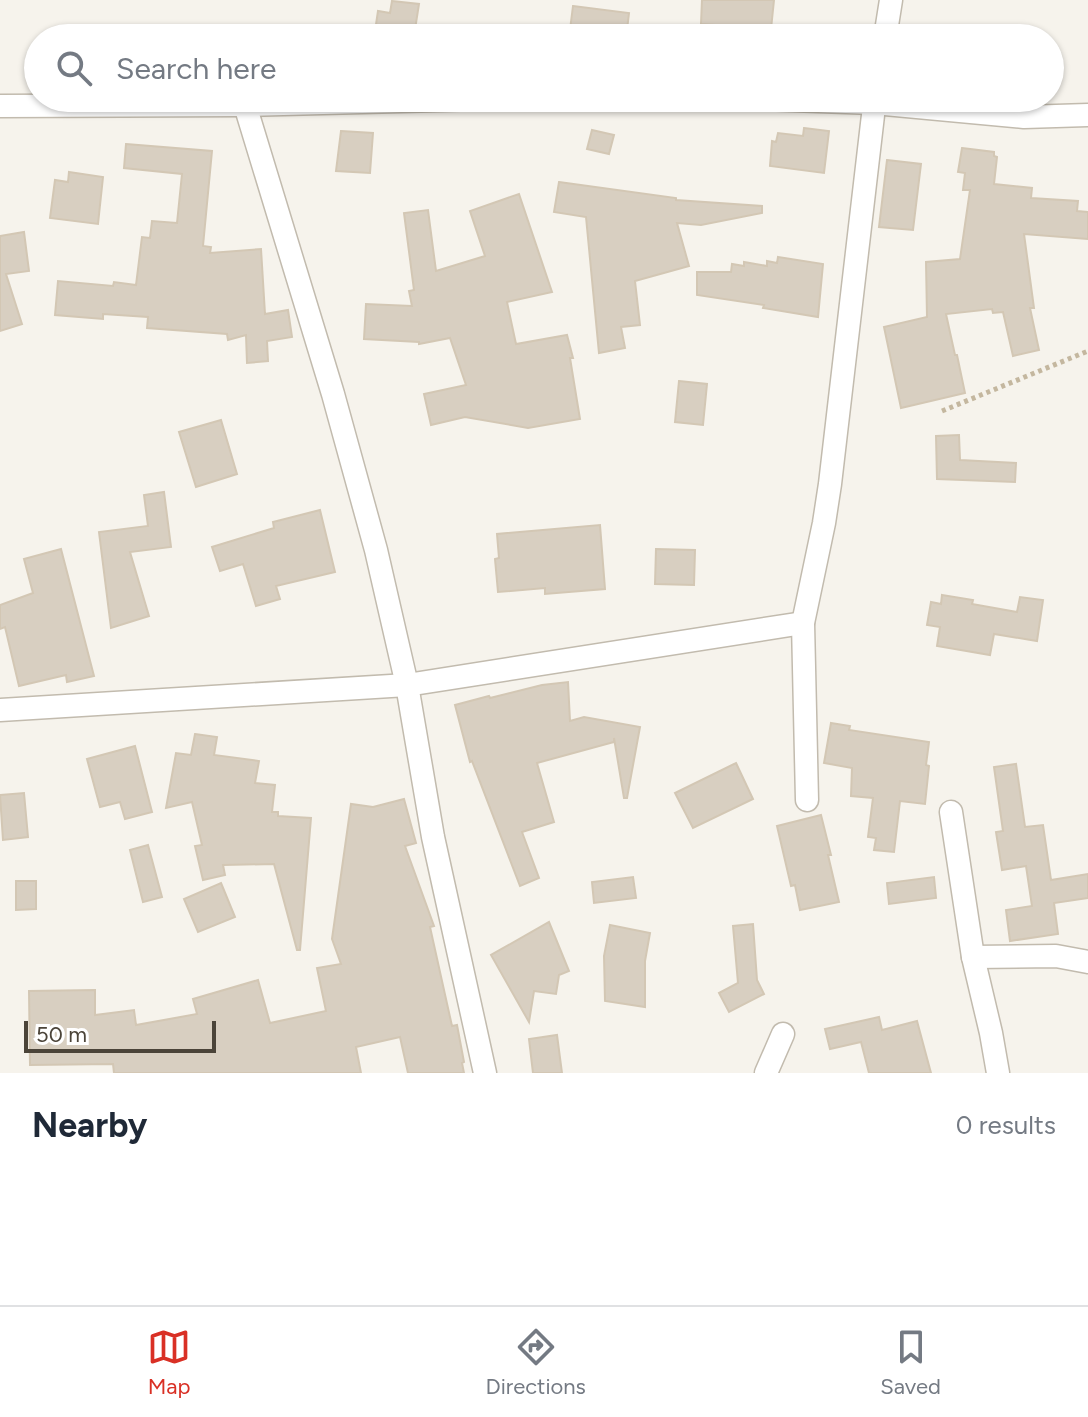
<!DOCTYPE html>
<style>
body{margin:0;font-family:Figtree,sans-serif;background:#f6f6f7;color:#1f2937}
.scale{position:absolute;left:24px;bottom:20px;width:192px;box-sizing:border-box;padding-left:8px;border:4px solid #4b4439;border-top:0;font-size:22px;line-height:28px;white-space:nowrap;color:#4b4439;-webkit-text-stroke:6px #fff;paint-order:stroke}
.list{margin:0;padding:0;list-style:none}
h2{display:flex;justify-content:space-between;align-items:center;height:104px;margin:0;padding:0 32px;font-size:34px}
h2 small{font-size:26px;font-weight:400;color:#747a83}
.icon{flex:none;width:44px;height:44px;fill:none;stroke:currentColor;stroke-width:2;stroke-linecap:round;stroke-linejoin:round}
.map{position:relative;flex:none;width:1088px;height:1073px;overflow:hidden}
.search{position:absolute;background:#fff;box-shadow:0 2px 6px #0004;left:24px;right:24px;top:24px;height:88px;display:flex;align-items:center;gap:20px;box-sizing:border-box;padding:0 28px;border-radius:44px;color:#747a83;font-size:30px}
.sheet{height:232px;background:#fff}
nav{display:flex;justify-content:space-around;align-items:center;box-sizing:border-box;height:112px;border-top:2px solid #e0e1e3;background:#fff;font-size:22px;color:#747a83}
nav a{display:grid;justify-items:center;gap:4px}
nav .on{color:#d93025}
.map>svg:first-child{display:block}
.building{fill:#d8cfc1;stroke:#d3c7b4;stroke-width:2}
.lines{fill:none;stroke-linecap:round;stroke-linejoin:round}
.street-casing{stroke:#c2bbae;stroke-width:25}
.path{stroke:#c4b79f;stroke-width:5;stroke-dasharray:4 4;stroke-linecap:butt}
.street{stroke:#fff;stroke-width:22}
</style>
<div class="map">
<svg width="1088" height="1073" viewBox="0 0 1088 1073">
<rect width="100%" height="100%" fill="#f6f3ec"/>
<!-- building -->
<g class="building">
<polygon points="702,0 774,0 771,29 701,24"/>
<polygon points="392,1 419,4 414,36 405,35 405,38 374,38 378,11 390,13"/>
<polygon points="573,6 629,13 626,38 569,38"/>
<polygon points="804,128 829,131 824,173 770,166 772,141 776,142 778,133 803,136"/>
<polygon points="592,130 614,135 609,154 587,149"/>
<polygon points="341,131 373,133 370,173 336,171"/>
<polygon points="126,144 212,151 203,246 211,247 210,253 261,249 265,314 288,310 292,337 267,341 268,361 247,363 246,335 228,340 227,334 147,328 148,317 103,314 103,319 55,315 58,281 113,286 114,282 136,285 142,237 150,238 152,221 177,223 182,174 124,168"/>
<polygon points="962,148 994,152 994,156 997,157 994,184 1032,188 1031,198 1078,201 1077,211 1088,212 1088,239 1024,234 1034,308 1030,308 1039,350 1013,356 1003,312 993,313 992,309 946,314 955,355 957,355 965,393 901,408 884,327 927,317 926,262 960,259 970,190 963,190 965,173 958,172"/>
<polygon points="887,160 921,164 913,230 879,227"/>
<polygon points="69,172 103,177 98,224 50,218 55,180 68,182"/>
<polygon points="559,182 676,198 676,200 762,206 762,213 701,225 677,223 689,266 635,281 640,325 621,327 625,348 599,353 586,217 554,212"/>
<polygon points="519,194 552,292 507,302 516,344 567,335 573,358 570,358 580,419 528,428 465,417 431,425 424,394 466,385 450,338 419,344 419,342 364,339 366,304 412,306 409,291 414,290 404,213 428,210 436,271 485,256 470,211"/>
<polygon points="24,232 29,271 6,274 22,324 0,331 0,236"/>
<polygon points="778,257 823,264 818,317 763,308 764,305 697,295 697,272 731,272 732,264 744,266 744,262 767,266 767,261 777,263"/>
<polygon points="679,381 707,384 703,425 675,422"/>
<polygon points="221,420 237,474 196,487 179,432"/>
<polygon points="959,435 960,460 1016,463 1015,482 937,479 936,436"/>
<polygon points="164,492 171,547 130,552 149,616 111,628 99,532 148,526 144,495"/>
<polygon points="320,510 335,572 276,586 280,599 256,606 243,564 220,571 212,547 274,528 273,522"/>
<polygon points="600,525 605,589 545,594 545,588 498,592 495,559 499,558 497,534"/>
<polygon points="61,549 94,676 67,682 66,675 19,686 5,627 0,629 0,605 33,593 24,559"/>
<polygon points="656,549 695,550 694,585 655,584"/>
<polygon points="942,595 973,600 972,604 1017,612 1020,597 1043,600 1037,641 994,634 990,655 937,646 940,627 927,625 931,602 941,604"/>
<polygon points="568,682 570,721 584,717 640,727 627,798 624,798 614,738 614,742 537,763 554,822 522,832 539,878 520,886 472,761 470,762 455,705 489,696 490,698 542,685"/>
<polygon points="831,723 850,726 849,730 929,742 926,765 929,766 925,804 900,801 894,852 874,850 876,838 868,837 873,798 851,796 852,768 824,763"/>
<polygon points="195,734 217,737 214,755 259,761 255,783 275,785 272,812 278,812 278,816 311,818 300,950 297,950 274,864 223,865 225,875 203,880 195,846 202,845 192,802 166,808 176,753 191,755"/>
<polygon points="135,746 152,812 125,819 120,802 100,807 87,759"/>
<polygon points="736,763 753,799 693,828 675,793"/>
<polygon points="1016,764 1025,827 1043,825 1051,880 1088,874 1088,898 1054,903 1058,934 1010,941 1006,910 1032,906 1026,866 1002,870 996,832 1003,831 994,767"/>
<polygon points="24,793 28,837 3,840 0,795"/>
<polygon points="404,799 416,843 405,846 434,926 430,927 452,1026 457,1025 464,1062 462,1063 464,1073 408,1073 400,1037 356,1047 361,1073 114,1073 113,1064 30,1065 29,991 95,990 95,1015 134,1010 136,1025 197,1014 193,999 258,980 270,1023 326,1011 317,968 341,964 332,939 351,804 373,807"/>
<polygon points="821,815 831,855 828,855 839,902 800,910 795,885 791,886 777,826"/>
<polygon points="148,845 162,897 143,902 130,850"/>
<polygon points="633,877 636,898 594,903 592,882"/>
<polygon points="934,877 936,898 889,904 887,883"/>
<polygon points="16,881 36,881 36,909 16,910"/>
<polygon points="221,883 235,917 198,932 184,899"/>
<polygon points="549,922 569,971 559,975 556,994 534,991 529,1022 491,955"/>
<polygon points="753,924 757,980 764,994 729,1012 719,993 738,983 733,926"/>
<polygon points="610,925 650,933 645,961 645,1007 605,1001 604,956"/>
<polygon points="879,1017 882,1030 917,1021 931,1073 869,1073 861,1042 830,1049 825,1029"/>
<polygon points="557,1035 562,1073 533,1073 529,1039"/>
</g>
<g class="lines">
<defs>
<g id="street">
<polyline points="885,38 891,0"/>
<polyline points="735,98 874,103 1024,117 1088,115"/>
<polyline points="245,105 333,394 376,550 407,685 433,837 485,1073"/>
<polyline points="0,106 245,105 516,98"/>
<polyline points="0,710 407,685 803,623"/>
<polyline points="807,800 803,623 824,523 830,484 875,98"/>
<polyline points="951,812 973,957 991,1033 998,1073"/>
<polyline points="973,957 1056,956 1088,962"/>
<polyline points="766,1073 783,1034"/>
</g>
</defs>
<!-- street casing -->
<use href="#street" class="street-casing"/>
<!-- path -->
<polyline class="path" points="942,411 1088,351"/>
<!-- street -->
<use href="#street" class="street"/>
</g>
</svg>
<div class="scale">50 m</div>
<div class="search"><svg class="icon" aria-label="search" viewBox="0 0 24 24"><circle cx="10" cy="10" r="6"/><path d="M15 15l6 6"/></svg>Search here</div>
</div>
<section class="sheet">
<h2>Nearby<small>0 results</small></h2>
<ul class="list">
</ul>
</section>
<nav>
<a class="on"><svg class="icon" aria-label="map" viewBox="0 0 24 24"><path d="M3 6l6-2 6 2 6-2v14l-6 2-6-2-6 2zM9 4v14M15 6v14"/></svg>Map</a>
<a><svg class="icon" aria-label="directions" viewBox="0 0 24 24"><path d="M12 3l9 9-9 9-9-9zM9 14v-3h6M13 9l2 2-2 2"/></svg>Directions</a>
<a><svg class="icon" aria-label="saved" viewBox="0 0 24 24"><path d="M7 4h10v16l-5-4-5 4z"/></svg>Saved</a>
</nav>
